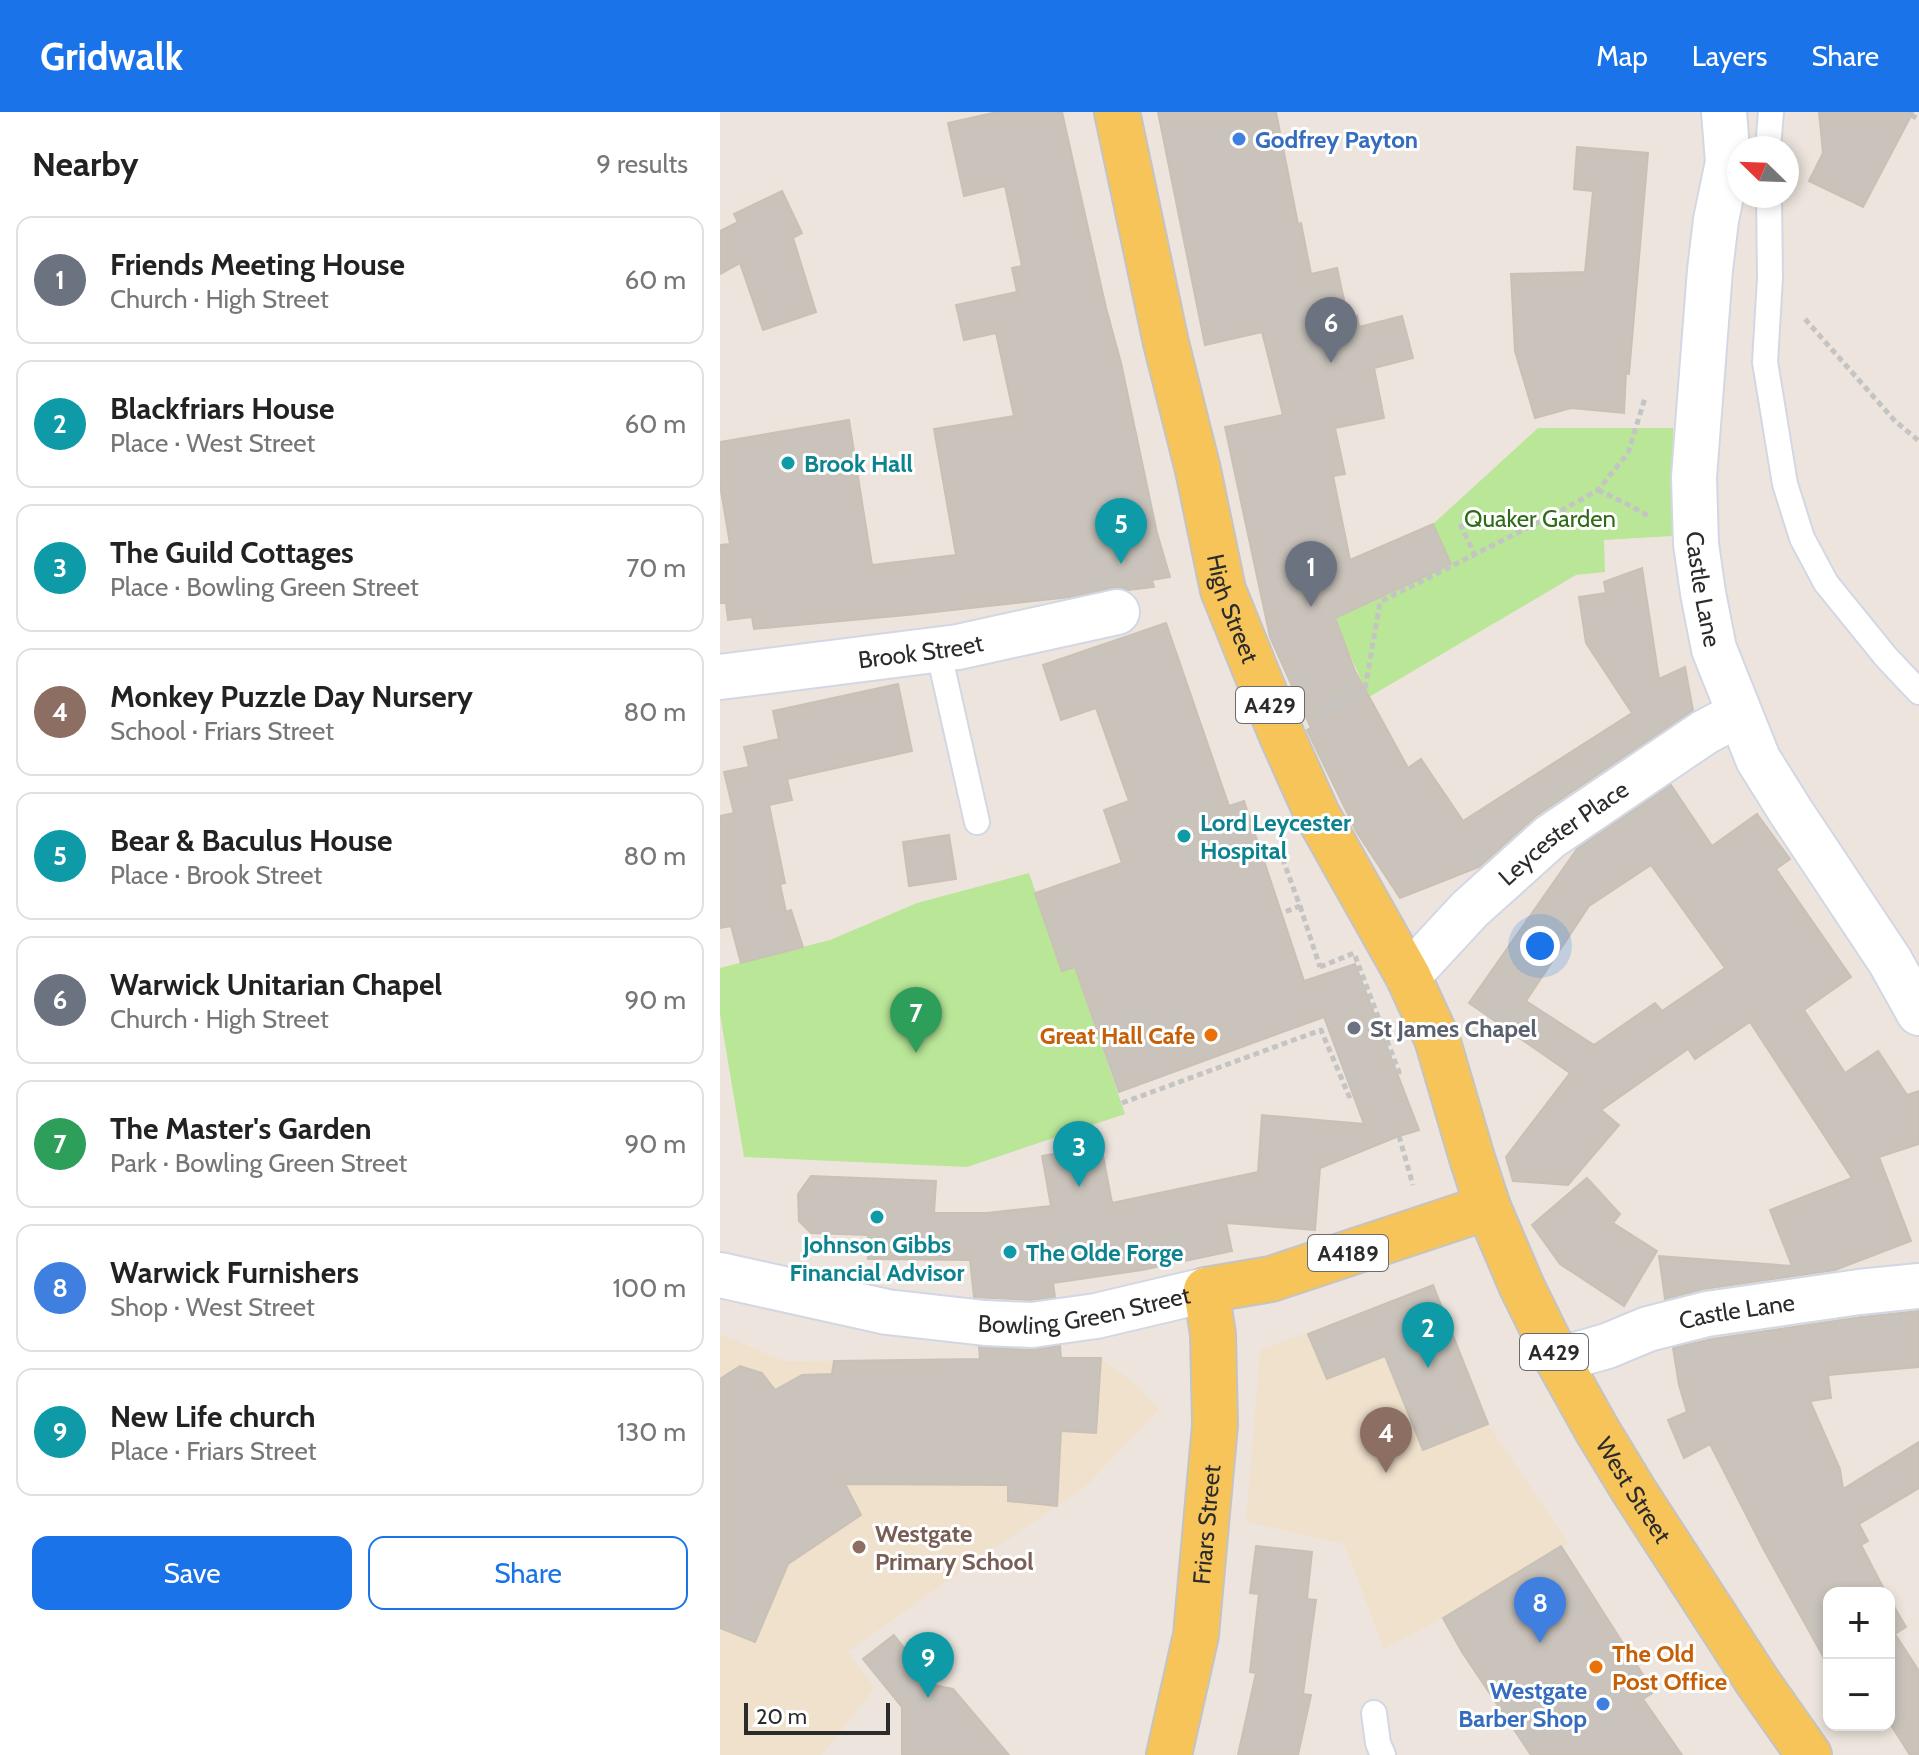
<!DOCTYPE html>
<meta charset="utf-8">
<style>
body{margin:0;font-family:Cabin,sans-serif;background:#f6f6f6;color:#222}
.controls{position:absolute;right:24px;bottom:24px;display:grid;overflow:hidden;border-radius:16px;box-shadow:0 4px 12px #0003}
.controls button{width:72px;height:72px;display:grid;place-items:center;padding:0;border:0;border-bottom:2px solid #e0e0e0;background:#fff;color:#222;font:40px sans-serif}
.compass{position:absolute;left:1007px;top:24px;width:72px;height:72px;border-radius:50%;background:#fff;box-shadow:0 4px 12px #0003;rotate:293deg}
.scale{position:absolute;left:24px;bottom:20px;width:146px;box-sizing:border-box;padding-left:8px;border:4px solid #2b2b2b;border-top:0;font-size:22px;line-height:28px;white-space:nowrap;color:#2b2b2b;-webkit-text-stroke:6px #fff;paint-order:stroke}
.you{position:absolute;left:820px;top:834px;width:28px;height:28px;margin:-20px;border:6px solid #fff;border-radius:50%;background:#1a73e8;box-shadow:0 0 0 12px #1a73e833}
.badge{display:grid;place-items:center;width:52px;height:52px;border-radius:50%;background:#1a73e8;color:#fff;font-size:26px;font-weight:700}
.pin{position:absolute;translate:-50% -66px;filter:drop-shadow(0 2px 4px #0008)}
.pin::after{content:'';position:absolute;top:42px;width:28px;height:24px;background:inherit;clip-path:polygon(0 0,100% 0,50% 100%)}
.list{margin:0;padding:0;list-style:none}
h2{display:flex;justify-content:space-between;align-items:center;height:104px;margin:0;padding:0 32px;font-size:34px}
h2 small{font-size:26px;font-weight:400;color:#767676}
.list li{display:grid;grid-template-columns:52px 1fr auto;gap:24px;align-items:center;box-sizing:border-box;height:128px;margin:0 16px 16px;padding:0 16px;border:2px solid #e0e0e0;border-radius:16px}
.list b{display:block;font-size:30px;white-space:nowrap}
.list p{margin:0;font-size:26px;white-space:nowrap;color:#767676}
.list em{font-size:26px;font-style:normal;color:#767676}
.actions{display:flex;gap:16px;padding:24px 32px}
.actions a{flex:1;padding:18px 0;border:2px solid #1a73e8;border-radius:16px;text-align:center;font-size:28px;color:#1a73e8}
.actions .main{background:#1a73e8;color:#fff}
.map{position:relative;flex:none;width:1199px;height:1643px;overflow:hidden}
header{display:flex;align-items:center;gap:48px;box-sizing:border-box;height:112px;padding:0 40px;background:#1a73e8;color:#fff}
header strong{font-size:38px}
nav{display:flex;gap:44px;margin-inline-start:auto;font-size:28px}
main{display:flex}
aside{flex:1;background:#fff}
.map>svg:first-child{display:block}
.education{fill:#f0e1cc}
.green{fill:#b9e697}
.building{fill:#c9c3bb;stroke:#c9c1b6;stroke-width:2;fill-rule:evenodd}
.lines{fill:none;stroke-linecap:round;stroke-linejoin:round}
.service-casing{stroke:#d2d7e4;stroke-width:28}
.minor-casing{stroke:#d2d7e4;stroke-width:48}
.tertiary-casing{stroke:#d2d7e4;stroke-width:48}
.primary-casing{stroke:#c4c4c4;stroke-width:48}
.path{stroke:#c4c4c4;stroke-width:5;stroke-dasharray:6 4;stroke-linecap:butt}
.service{stroke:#fff;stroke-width:24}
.minor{stroke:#fff;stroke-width:44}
.tertiary{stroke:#fff;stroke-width:44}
.primary{stroke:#f6c459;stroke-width:44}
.path-bridge{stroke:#c4c4c4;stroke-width:5;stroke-dasharray:6 4;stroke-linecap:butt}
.shop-dot{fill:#3f7fe0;stroke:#fff;stroke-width:3}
.culture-dot{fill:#0f9aa8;stroke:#fff;stroke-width:3}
.worship-dot{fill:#6b7280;stroke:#fff;stroke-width:3}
.food-dot{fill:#e8710a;stroke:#fff;stroke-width:3}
.education-dot{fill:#8d6e63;stroke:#fff;stroke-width:3}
.labels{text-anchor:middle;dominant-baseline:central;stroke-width:6;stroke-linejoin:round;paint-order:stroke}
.shield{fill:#fff;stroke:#6b6b6b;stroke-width:2}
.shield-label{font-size:22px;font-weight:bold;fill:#2b2b2b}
.shop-label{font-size:24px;font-weight:bold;fill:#366cbe;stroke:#fff;text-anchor:start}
.culture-label{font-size:24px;font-weight:bold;fill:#0d838f;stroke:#fff;text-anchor:start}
.park-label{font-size:24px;fill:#306c18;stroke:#fff}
.street-label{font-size:24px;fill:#2b2b2b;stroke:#fff}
.worship-label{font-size:24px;font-weight:bold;fill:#5b616d;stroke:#fff;text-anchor:start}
.food-label{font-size:24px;font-weight:bold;fill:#c56008;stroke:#fff;text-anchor:end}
.education-label{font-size:24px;font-weight:bold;fill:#785e54;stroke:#fff;text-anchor:start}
</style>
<header>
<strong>Gridwalk</strong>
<nav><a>Map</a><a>Layers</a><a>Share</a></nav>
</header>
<main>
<aside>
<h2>Nearby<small>9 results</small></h2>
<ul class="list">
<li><span class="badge" style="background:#6b7280">1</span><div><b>Friends Meeting House</b><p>Church · High Street</p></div><em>60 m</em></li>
<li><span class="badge" style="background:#0f9aa8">2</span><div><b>Blackfriars House</b><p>Place · West Street</p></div><em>60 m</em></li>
<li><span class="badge" style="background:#0f9aa8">3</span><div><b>The Guild Cottages</b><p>Place · Bowling Green Street</p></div><em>70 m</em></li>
<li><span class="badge" style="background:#8d6e63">4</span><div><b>Monkey Puzzle Day Nursery</b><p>School · Friars Street</p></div><em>80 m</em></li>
<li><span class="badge" style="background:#0f9aa8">5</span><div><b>Bear &amp; Baculus House</b><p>Place · Brook Street</p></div><em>80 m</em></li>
<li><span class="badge" style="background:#6b7280">6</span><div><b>Warwick Unitarian Chapel</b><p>Church · High Street</p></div><em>90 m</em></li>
<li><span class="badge" style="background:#2e9e5b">7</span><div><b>The Master's Garden</b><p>Park · Bowling Green Street</p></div><em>90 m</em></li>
<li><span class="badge" style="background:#3f7fe0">8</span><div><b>Warwick Furnishers</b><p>Shop · West Street</p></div><em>100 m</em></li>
<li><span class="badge" style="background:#0f9aa8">9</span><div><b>New Life church</b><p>Place · Friars Street</p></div><em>130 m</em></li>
</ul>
<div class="actions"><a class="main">Save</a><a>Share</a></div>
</aside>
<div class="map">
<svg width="1199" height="1643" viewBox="0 0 1199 1643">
<rect width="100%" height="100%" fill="#ede5dd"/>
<!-- education -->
<g class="education">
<polygon points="713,1173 768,1312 849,1432 841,1434 723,1506 664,1537 624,1432 526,1410 540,1238"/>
<polygon points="0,1222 64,1249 381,1247 417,1273 439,1298 365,1375 217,1476 128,1540 155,1576 102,1643 0,1643"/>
</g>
<!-- green -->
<g class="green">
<polygon points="818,316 953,316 952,424 884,428 885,460 856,463 649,585 620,521 599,513 731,452 713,412"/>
<polygon points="309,761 342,859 355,855 405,1002 247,1055 24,1045 0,902 0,856 110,828 197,791"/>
</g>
<!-- building -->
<g class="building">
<polygon points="277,0 342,0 386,196 401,251 437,421 450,465 432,468 434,475 408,478 404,476 392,476 350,485 187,503 34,517 32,505 8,508 6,491 0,491 0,433 10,432 0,373 0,330 129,308 152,453 236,443 214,317 294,304 276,221 244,228 236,193 297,180 292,156 302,154 285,74 244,84 228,11"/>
<polygon points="438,0 556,0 578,112 581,111 591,162 617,156 628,206 637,204 639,215 682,204 693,246 654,256 664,306 615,316 625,362 613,364 630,448 713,412 731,452 615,506 635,559 688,656 701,647 743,709 912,601 866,531 859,485 886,481 884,470 922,456 939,567 965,555 973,598 816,704 759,755 680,786 636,719 587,618 591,616 550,525 505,315 563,303 542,220 485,233"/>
<polygon points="1099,0 1193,0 1143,95 1089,69 1103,41"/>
<polygon points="857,35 928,41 909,262 906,261 904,301 851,296 815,306 795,239 791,162 865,160 873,79 854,77"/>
<polygon points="62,79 82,121 73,126 96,200 43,218 20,151 0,162 0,119 18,110 14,102"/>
<polygon points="446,511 509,694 524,689 584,869 635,852 699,1018 679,1024 600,1056 595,1118 506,1111 512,1139 422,1158 333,1171 335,1185 311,1188 254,1185 250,1148 148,1147 148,1123 91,1121 79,1109 78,1082 91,1064 216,1069 214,1101 267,1101 331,1094 322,1044 381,1033 392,1091 538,1060 542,1003 644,1012 604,905 399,980 355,855 342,859 315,781 402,751 384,698 409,689 376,596 341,608 323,553"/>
<polygon points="178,572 192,639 67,667 72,688 49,693 65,771 60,772 66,800 71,798 83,835 21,851 11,814 0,816 0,704 14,701 4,660 29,655 24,635 59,627 53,599"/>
<path d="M951 673 992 734 1037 702 1070 747 1056 757 1131 865 1084 898 1125 961 1158 939 1187 983 1199 979V1032L1159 1045 1191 1129 1115 1158 983 1177 945 1187 939 1144 1072 1154 1050 1098 1132 1066 1030 910 975 947 968 937 881 998 899 1013 848 1073 793 1069 786 1045 850 961 749 891 857 737ZM931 753 1005 856 942 899 935 891 874 933 806 889 869 794Z"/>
<polygon points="229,723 236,767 189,774 183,730"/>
<polygon points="867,1066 900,1102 893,1111 937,1139 904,1194 840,1152 812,1113"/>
<polygon points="713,1173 768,1312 703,1338 665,1244 607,1267 588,1222"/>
<polygon points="1199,1199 1199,1255 1108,1263 1111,1286 1090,1289 1120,1357 1123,1377 1199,1330 1199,1376 1139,1412 1148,1429 1141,1433 1166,1481 1109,1481 1109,1555 1044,1438 990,1332 964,1346 948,1308 967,1300 959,1273 953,1236 992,1227 1142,1205"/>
<polygon points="340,1234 341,1246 381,1246 376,1321 341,1319 337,1394 288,1389 288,1373 125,1372 141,1403 68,1452 35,1530 0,1516 0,1267 20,1254 42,1261 55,1278 82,1263 112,1262 114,1249 260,1247 259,1235 311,1238"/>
<polygon points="536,1434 592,1440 587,1487 596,1488 583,1582 591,1583 578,1643 518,1643 536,1561 530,1560 539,1482 530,1481"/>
<polygon points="841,1434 934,1580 923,1587 962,1643 811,1643 742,1540 723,1506"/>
<polygon points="1169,1486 1186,1515 1175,1522 1199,1559 1199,1643 1190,1643 1169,1610"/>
<polygon points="174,1523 213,1573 233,1577 289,1643 182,1643 182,1595 143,1547"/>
</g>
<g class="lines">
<defs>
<g id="service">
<polyline points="1048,36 1051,0"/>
<polyline points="1049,84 1050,166 1045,250 1065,372 1082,426 1106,471 1166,545 1199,580"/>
<polyline points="218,537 257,710"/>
<polyline points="654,1601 658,1631 663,1643"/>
</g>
<g id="minor">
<path id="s1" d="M1004 0 1008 50 996 108 990 158 974 365 976 432 983 481 994 537 1038 647 1071 700 1170 849 1199 901"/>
<path id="s2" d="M0 565 238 535 397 500"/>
<path id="s3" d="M688 864 750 797 830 725 985 620 1019 602"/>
<path id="s4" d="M838 1248 887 1234 928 1217 987 1202 1139 1180 1199 1174"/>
</g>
<g id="tertiary">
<path id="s5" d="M0 1163 167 1200 265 1211 312 1213 376 1204 486 1178"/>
</g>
<g id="primary">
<path id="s6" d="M397 0 446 231 478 358 503 478 562 624 597 702 688 864 717 927 752 1046 768 1095 802 1175 838 1248 877 1318 914 1379 1037 1569 1089 1643"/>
<path id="s7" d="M449 1643 476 1523 495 1313 493 1222 486 1178 551 1167 768 1095"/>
</g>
</defs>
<!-- service casing -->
<use href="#service" class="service-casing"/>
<!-- minor casing -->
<use href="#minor" class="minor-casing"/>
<!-- tertiary casing -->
<use href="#tertiary" class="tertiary-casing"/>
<!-- primary casing -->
<use href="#primary" class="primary-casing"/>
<!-- path -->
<g class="path">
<polyline points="1191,3 1199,7"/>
<polyline points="1085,207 1175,309 1199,329"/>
<polyline points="878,378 909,393 930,405"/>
<polyline points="740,412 755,443"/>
<polyline points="602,601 645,577 660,490 835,402 878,378 908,341 925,286"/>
<polyline points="559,737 580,794 562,801"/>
<polyline points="580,794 600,855"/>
<polyline points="402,991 601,918 629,984 633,982"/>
<polyline points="679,1024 693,1073"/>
</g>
<!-- service -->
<use href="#service" class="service"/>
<!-- minor -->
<use href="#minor" class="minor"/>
<!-- tertiary -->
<use href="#tertiary" class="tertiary"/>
<!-- primary -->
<use href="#primary" class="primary"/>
<!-- path-bridge -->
<polyline class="path-bridge" points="600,855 634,841 679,960 678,964"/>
</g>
<!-- markers -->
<g class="shop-dot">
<circle cx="519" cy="27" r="8"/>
<circle cx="883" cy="1592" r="8"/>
</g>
<g class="culture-dot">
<circle cx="68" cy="351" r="8"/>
<circle cx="464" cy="724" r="8"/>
<circle cx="157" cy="1105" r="8"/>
<circle cx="290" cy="1140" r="8"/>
</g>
<circle class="worship-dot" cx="634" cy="916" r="8"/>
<g class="food-dot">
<circle cx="491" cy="923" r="8"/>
<circle cx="876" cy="1555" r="8"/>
</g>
<circle class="education-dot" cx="139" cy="1435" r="8"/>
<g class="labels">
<!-- shield labels -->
<g class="shield">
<rect x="516" y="575" width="68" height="36" rx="6"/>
<rect x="588" y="1123" width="80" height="36" rx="6"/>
<rect x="800" y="1222" width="68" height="36" rx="6"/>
</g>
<g class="shield-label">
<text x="550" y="593">A429</text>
<text x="628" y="1141">A4189</text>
<text x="834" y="1240">A429</text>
</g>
<!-- shop labels -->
<g class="shop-label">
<text x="535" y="27">Godfrey Payton</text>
<text x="867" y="1578" text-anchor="end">Westgate<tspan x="867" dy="28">Barber Shop</tspan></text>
</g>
<!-- culture labels -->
<g class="culture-label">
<text x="84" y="351">Brook Hall</text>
<text x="480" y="710">Lord Leycester<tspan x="480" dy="28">Hospital</tspan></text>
<text x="157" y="1132" text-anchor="middle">Johnson Gibbs<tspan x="157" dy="28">Financial Advisor</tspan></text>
<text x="306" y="1140">The Olde Forge</text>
</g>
<!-- park labels -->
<g class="park-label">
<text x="820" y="406">Quaker Garden</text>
</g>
<!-- street labels -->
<g class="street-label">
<text stroke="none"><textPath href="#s1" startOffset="480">Castle Lane</textPath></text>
<text stroke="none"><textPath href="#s6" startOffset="510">High Street</textPath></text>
<text stroke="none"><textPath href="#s2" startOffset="202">Brook Street</textPath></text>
<text stroke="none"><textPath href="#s3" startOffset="212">Leycester Place</textPath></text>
<text stroke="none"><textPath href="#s5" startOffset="370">Bowling Green Street</textPath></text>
<text stroke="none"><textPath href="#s4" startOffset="186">Castle Lane</textPath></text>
<text stroke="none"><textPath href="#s6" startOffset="1482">West Street</textPath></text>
<text stroke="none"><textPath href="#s7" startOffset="234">Friars Street</textPath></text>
</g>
<!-- worship labels -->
<g class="worship-label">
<text x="650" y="916">St James Chapel</text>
</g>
<!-- food labels -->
<g class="food-label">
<text x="475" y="923">Great Hall Cafe</text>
<text x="892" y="1541" text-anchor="start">The Old<tspan x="892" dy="28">Post Office</tspan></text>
</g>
<!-- education labels -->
<g class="education-label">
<text x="155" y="1421">Westgate<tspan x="155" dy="28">Primary School</tspan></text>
</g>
</g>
</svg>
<div class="controls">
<button>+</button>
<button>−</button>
</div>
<svg class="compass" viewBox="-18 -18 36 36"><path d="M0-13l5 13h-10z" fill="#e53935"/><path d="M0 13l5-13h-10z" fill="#767676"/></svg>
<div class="scale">20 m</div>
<div class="you"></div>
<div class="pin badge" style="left:591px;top:495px;background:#6b7280">1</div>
<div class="pin badge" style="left:708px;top:1256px;background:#0f9aa8">2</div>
<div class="pin badge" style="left:359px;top:1075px;background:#0f9aa8">3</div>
<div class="pin badge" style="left:666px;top:1361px;background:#8d6e63">4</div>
<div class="pin badge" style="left:401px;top:452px;background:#0f9aa8">5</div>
<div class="pin badge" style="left:611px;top:251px;background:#6b7280">6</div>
<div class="pin badge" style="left:196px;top:941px;background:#2e9e5b">7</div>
<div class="pin badge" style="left:820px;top:1531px;background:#3f7fe0">8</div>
<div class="pin badge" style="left:208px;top:1586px;background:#0f9aa8">9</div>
</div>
</main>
